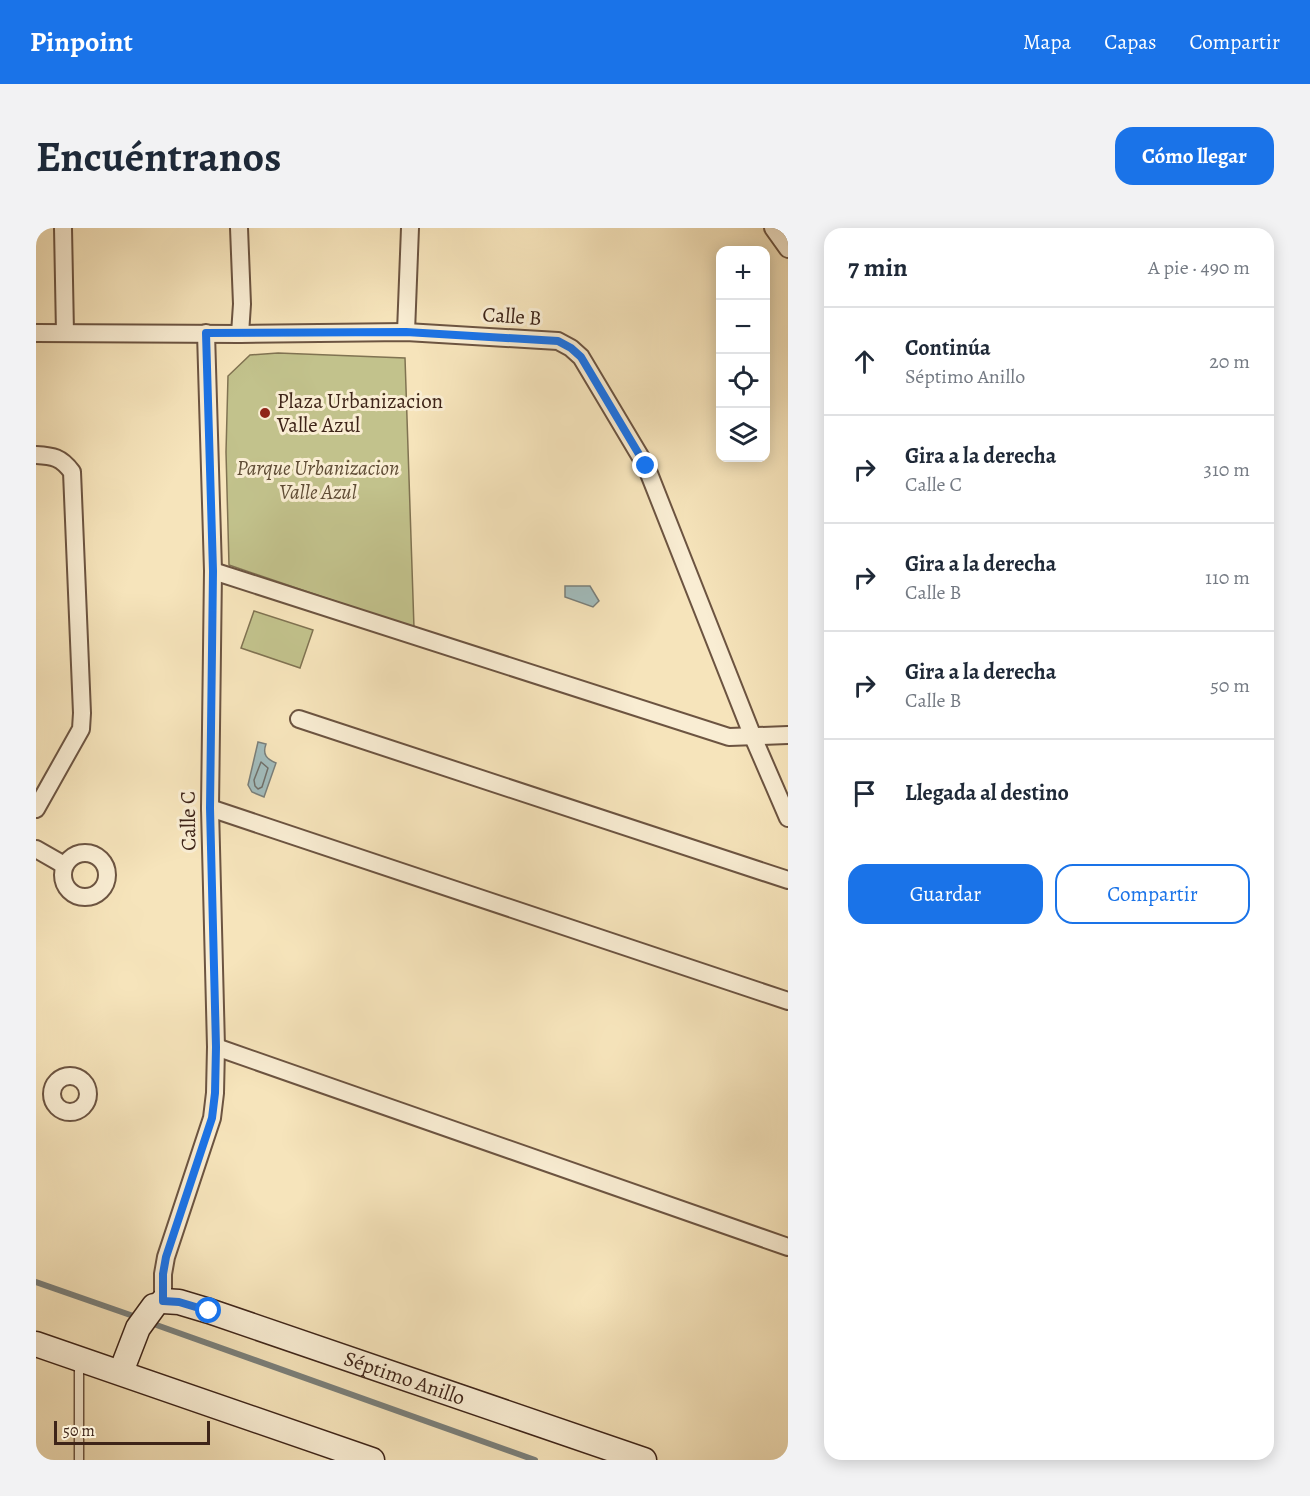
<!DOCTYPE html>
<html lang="es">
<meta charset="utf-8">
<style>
body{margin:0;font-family:Alegreya,serif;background:#f2f2f3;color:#1f2937}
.controls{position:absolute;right:18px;top:18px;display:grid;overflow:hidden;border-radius:12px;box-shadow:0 3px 15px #0003}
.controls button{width:54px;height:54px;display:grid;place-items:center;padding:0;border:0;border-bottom:2px solid #e0e1e3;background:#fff;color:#1f2937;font:30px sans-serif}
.scale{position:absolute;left:18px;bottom:15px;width:156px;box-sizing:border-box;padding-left:6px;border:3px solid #3e2418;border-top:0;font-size:16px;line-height:21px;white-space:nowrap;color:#3e2418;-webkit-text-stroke:4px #f9edd3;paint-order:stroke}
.stop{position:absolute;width:18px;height:18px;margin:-14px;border:4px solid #1a73e8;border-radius:50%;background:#fff}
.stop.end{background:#1a73e8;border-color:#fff;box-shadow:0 2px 6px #0008}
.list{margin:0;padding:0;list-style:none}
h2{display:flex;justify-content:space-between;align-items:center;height:78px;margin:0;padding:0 24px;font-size:26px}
h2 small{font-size:20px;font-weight:400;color:#747a83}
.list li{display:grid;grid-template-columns:39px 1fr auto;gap:18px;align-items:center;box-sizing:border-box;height:108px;padding:0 24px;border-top:2px solid #e0e1e3}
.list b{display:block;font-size:22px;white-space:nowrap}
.list p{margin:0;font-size:20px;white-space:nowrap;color:#747a83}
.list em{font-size:20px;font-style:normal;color:#747a83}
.actions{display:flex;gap:12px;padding:18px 24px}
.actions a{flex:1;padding:14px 0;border:2px solid #1a73e8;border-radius:18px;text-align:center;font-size:21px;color:#1a73e8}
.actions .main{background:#1a73e8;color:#fff}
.icon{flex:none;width:33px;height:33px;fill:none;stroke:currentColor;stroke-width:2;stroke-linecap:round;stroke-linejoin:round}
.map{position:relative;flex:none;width:752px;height:1232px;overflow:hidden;border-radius:18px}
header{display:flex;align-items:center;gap:36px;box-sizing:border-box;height:84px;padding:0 30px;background:#1a73e8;color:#fff}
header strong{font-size:28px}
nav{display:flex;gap:33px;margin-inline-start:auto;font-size:21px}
.intro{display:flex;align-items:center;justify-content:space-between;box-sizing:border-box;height:144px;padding:0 36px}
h1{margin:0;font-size:42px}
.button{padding:15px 27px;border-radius:18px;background:#1a73e8;color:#fff;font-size:21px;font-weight:700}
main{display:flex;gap:36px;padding:0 36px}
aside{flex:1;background:#fff;border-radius:18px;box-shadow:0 3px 15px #0003}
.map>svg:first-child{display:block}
.green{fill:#c2c28c;stroke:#807352;stroke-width:1.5}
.water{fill:#a2bcbc;stroke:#7a7f7a;stroke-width:1.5}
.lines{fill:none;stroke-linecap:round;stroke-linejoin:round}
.shore{stroke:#70706a;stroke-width:1.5}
.stream{stroke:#7a7f7a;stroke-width:6}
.service-casing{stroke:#6c5441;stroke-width:11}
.minor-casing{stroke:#6c5441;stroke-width:20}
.secondary-casing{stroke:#3e2418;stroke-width:27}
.service{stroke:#f9edd3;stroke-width:8}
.minor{stroke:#f9edd3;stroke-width:16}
.secondary{stroke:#f9edd3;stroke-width:24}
.route{stroke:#1a73e8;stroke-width:8}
.poi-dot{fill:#8f2418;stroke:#f9edd3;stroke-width:2}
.labels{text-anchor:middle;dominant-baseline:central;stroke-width:6;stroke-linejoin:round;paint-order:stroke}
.street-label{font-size:21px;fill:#3e2418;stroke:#f9edd3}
.poi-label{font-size:21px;fill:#3e2418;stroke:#f9edd3;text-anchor:start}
.park-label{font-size:21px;font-style:italic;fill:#5f4c35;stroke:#f9edd3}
</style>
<header>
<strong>Pinpoint</strong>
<nav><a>Mapa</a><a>Capas</a><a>Compartir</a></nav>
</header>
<div class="intro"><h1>Encuéntranos</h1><a class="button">Cómo llegar</a></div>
<main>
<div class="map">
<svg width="752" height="1232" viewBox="0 0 752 1232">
<rect width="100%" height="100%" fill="#f6e4bb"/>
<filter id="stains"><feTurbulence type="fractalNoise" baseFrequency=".00333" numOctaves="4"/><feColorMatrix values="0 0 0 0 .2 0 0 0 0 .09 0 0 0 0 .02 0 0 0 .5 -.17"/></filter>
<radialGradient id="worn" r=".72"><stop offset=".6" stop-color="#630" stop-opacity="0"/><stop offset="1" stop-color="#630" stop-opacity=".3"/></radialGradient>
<!-- green -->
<g class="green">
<polygon points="242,125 369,130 378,400 193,337 190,224 192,148 214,127"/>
<polygon points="218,383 277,402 264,440 205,420"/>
</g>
<!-- water -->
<g class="water">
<polygon points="529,358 554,358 563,373 557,379 529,369"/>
<path d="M222 514 230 516C226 527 231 531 240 535L228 569 216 564 212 557Z"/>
</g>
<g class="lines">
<!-- shore -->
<polygon class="shore" points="225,534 232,540 226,559 222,561 219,558 218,552"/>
<!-- stream -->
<g class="stream">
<polyline points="0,1054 103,1090"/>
<polyline points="112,1094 499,1232"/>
</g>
<defs>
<polyline id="service" points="43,1133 43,1232"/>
<g id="minor">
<polyline points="27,0 29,105"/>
<polyline points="203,0 206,76 204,106"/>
<polyline points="737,0 752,21"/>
<polyline points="370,104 374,0"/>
<polyline points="0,105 204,106 370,104 522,113 535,120 545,129 610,238 717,509 752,590"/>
<path d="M0 227C17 228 25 229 36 244L46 485 45 501 0 581"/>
<polyline points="177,343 693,509 752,507"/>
<polyline points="263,491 752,652"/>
<polyline points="174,580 752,773"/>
<polyline points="0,621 28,637"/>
<circle cx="49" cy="647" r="22"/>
<polyline points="180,819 752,1019"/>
<circle cx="34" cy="866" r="18"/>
<polyline points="127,1073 127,1046 130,1029 176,890 179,865 180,819 174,580 177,343 170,105"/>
</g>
<g id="secondary">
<path id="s1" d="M127 1073 143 1074 173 1083 608 1232"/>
<polyline points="0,1116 336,1232"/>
<polyline points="85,1144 102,1100 118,1078"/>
</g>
</defs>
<!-- service casing -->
<use href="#service" class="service-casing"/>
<!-- minor casing -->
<use href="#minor" class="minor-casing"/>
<!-- secondary casing -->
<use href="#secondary" class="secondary-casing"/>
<!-- service -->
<use href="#service" class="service"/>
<!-- minor -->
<use href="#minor" class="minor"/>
<!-- secondary -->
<use href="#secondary" class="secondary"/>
</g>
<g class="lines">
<!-- route -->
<polyline class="route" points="173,1083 143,1074 127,1073 127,1046 130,1029 176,890 179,865 180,819 174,580 177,343 170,105 370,104 522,113 535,120 545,129 610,238"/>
</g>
<!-- markers -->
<circle class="poi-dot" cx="229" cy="185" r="6"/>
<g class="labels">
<!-- street labels -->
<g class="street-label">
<text transform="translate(476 88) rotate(4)">Calle B</text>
<text transform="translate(152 593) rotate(-91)">Calle C</text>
<text stroke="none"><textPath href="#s1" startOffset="254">Séptimo Anillo</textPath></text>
</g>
<!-- poi labels -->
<g class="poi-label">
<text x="241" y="173">Plaza Urbanizacion<tspan x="241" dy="24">Valle Azul</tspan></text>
</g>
<!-- park labels -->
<g class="park-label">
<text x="282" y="240">Parque Urbanizacion<tspan x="282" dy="24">Valle Azul</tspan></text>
</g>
</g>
<rect width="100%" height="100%" filter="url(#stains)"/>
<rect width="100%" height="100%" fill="url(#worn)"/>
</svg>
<div class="controls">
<button>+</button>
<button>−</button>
<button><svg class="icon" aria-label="locate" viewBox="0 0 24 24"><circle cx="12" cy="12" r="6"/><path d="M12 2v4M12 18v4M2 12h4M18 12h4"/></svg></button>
<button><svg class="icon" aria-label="layers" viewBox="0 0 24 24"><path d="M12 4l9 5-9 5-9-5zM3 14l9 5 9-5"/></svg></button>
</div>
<div class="scale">50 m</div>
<div class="stop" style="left:173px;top:1083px"></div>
<div class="stop end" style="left:610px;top:238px"></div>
</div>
<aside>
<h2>7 min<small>A pie · 490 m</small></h2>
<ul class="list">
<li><svg class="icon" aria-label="ahead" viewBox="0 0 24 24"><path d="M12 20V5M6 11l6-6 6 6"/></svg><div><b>Continúa</b><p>Séptimo Anillo</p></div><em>20 m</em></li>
<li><svg class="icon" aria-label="right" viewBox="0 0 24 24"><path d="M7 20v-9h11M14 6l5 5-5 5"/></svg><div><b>Gira a la derecha</b><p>Calle C</p></div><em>310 m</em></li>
<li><svg class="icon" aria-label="right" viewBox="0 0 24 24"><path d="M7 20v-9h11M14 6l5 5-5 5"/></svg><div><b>Gira a la derecha</b><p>Calle B</p></div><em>110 m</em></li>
<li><svg class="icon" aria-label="right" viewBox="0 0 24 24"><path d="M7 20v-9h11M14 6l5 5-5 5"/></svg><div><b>Gira a la derecha</b><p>Calle B</p></div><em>50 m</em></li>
<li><svg class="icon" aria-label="arrive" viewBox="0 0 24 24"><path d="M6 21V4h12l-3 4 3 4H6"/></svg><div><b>Llegada al destino</b></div></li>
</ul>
<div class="actions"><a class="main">Guardar</a><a>Compartir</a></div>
</aside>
</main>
